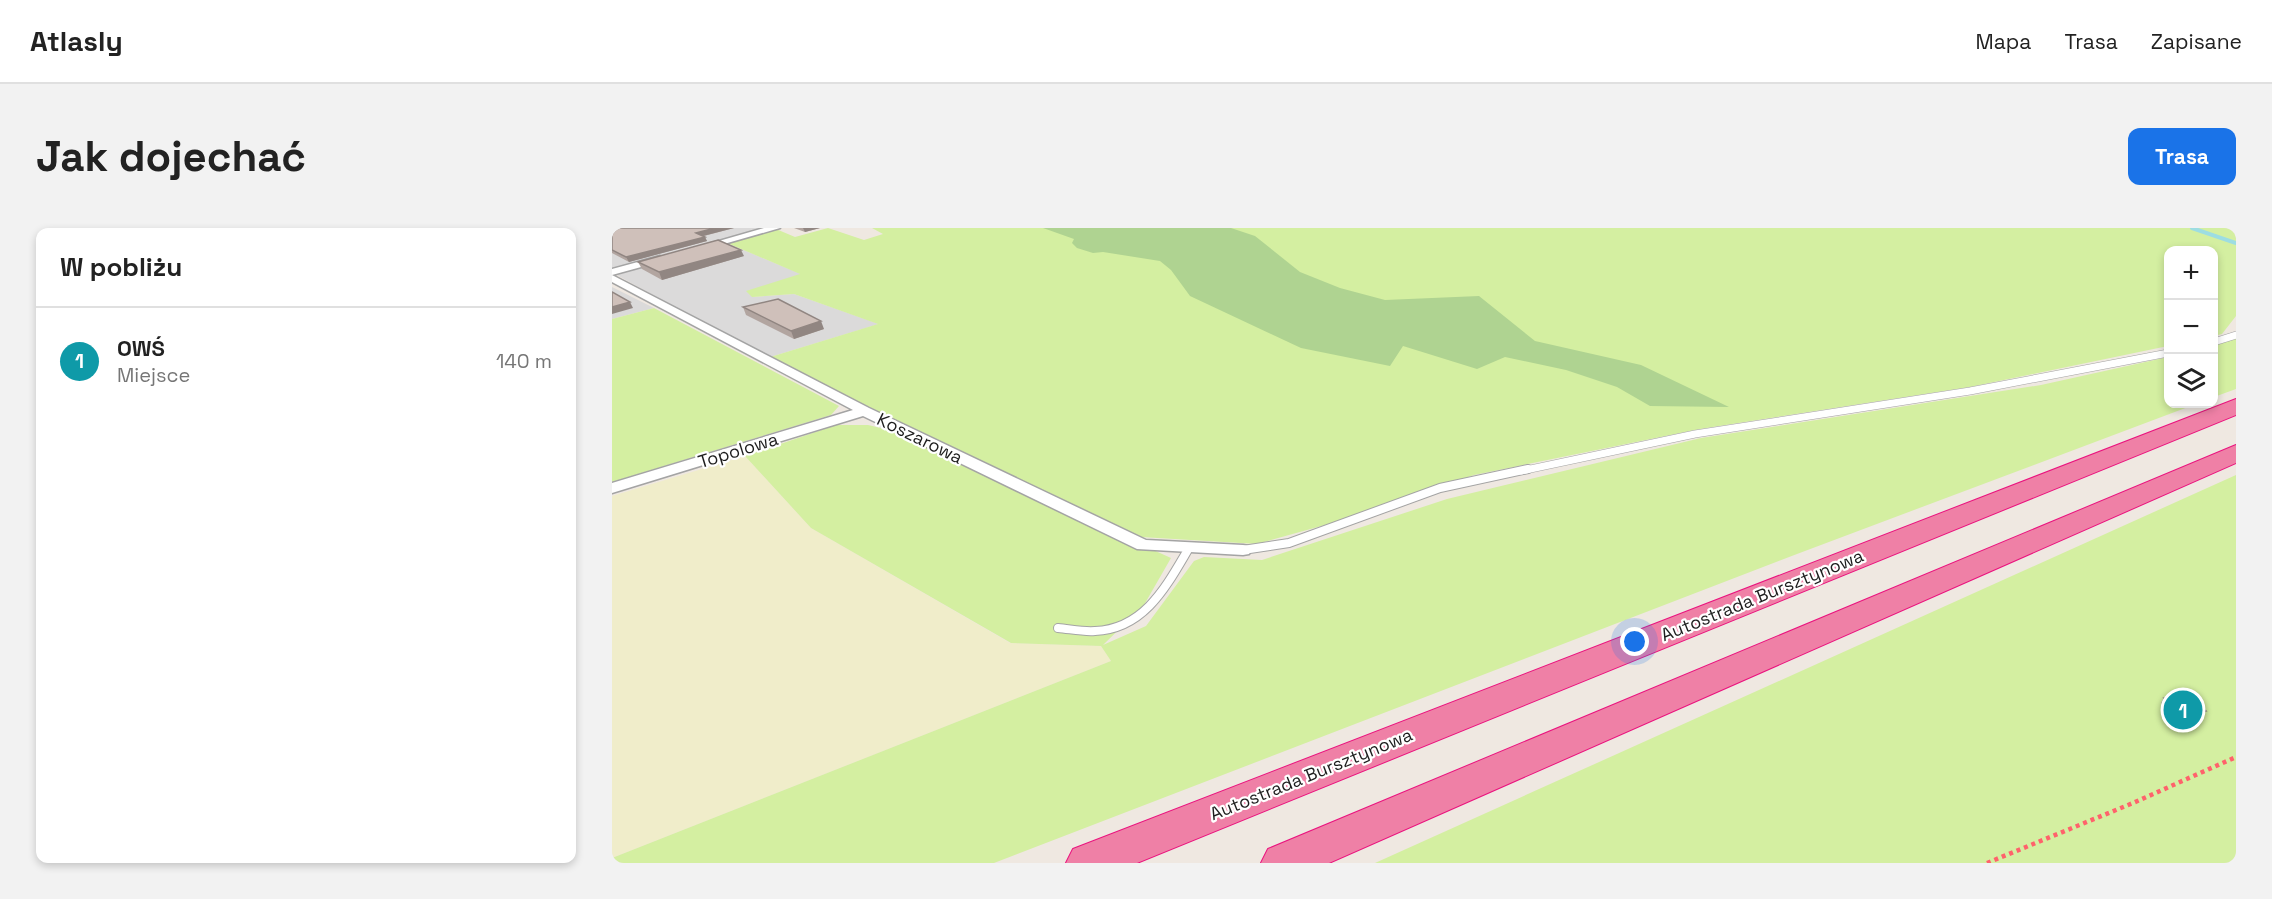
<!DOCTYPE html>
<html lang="pl">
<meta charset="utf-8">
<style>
body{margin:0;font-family:"Space Grotesk",sans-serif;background:#f2f2f2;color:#222}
.controls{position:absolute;right:18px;top:18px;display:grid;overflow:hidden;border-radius:12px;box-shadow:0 3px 9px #0003}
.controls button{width:54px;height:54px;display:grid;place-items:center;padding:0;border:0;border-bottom:2px solid #e0e0e0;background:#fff;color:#222;font:30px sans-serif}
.you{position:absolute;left:1023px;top:414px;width:21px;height:21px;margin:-15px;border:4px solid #fff;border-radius:50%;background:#1a73e8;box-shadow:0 0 0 9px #1a73e833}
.badge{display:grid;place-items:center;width:39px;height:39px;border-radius:50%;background:#1a73e8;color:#fff;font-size:20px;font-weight:700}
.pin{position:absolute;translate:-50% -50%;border:3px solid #fff;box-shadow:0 2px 6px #0006}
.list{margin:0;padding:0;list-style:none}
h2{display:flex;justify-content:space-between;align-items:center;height:78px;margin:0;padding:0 24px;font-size:26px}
h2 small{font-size:20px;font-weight:400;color:#767676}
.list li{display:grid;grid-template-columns:39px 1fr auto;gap:18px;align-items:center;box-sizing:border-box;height:108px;padding:0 24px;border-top:2px solid #e0e0e0}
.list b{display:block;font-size:22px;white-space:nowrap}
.list p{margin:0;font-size:20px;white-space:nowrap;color:#767676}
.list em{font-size:20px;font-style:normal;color:#767676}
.icon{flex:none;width:33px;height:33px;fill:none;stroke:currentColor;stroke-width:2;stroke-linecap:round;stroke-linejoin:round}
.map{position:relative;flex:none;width:1624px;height:635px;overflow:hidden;border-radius:12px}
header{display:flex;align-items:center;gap:36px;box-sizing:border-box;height:84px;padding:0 30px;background:#fff;border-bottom:2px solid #e0e0e0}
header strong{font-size:28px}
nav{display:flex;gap:33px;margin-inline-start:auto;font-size:21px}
.intro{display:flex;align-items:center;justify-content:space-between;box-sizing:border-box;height:144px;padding:0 36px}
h1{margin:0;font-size:42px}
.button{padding:15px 27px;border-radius:12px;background:#1a73e8;color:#fff;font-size:21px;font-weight:700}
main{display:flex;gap:36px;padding:0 36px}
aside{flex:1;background:#fff;border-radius:12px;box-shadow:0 3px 9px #0003}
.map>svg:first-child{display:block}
.residential{fill:#dbdada}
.farmland{fill:#f0edca}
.grass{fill:#d4efa1}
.forest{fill:#afd391}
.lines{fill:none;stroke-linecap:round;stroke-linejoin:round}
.stream{stroke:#9ddde2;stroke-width:4}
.service-far1-casing{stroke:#a4a4a4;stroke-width:8}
.service-casing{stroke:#a4a4a4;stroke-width:10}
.minor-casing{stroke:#a4a4a4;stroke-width:3}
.motorway-casing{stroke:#ea127e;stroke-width:2}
.path{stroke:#ff626b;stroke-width:4.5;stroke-dasharray:4 4;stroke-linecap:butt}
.service-far1{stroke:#fff;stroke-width:7}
.service{stroke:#fff;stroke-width:8}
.minor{fill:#fff;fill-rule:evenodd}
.motorway{fill:#ef80a6;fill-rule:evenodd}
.wall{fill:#b2a5a0}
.shaded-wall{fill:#918682}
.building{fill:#cfc0ba;stroke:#918682;stroke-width:1.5}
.labels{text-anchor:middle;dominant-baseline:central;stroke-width:4.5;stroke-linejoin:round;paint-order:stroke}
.street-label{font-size:18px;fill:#1d1d1d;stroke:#fff}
</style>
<header>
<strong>Atlasly</strong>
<nav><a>Mapa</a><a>Trasa</a><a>Zapisane</a></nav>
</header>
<div class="intro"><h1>Jak dojechać</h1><a class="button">Trasa</a></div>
<main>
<aside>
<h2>W pobliżu<small></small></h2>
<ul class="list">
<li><span class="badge" style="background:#0f9aa8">1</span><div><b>OWŚ</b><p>Miejsce</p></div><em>140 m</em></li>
</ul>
</aside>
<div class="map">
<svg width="1624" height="635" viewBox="0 0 1624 635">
<rect width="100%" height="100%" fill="#efe8e1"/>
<!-- residential -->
<g class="residential">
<polygon points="0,0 157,0 0,42"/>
<polygon points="115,15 189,46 140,69 182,66 267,96 155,130 3,46"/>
<polygon points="0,59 42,80 0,91"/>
</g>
<!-- farmland -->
<polygon class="farmland" points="133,228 199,300 398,415 489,418 499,433 0,630 0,268"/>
<!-- grass -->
<g class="grass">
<polygon points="216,0 252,12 271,6 260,0 1624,0 1624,88 1610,106 1602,108 1602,22 1556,22 1556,118 1358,159 1088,201 862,247 731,292 645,316 529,309 155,130 266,96 182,66 140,69 134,63 188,46 115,15 164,1 183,9"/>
<polygon points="42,80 227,178 219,187 0,254 0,91"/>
<polygon points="1624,109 1624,161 1602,169 1602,116"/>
<polygon points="1556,129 1556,176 1584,176 1185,326 382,635 0,635 0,630 499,433 489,418 399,415 199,300 133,228 224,197 256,197 273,201 559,330 532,377 491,417 534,398 582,333 592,329 650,332 835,271 1089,210 1429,157"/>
<polygon points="1624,247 1624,635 763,635"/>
</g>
<!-- forest -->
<polygon class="forest" points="431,0 619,0 643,8 688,44 728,60 773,72 867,68 923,113 1029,137 1117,179 1038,178 1005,159 954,142 893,129 865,141 791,118 778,138 689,120 578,68 559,42 548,33 491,24 481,25 465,20 460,15 462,11"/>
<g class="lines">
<!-- stream -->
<polyline class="stream" points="1580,0 1624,15"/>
<defs>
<g id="service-far1">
<polyline points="1602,114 1624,107"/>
<polyline points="909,243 1083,206 1358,163 1556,125"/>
</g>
<g id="service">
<polyline points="631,322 677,315 828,260 916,241"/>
<path d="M446 400C458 401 471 404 483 403 533 401 555 357 577 320"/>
</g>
<g id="minor">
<polygon points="152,0 168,0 91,22 86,19"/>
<polygon points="48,28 53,31 51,33 0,47 257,180 534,312 631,317 637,318 639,322 637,326 631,327 525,321 251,188 0,265 0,255 241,182 0,54 0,41"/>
</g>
<g id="motorway">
<polygon points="1624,171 1624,187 525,635 454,635 461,621"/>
<polygon points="1624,217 1624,235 717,635 649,635 656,621"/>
</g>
</defs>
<!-- service-far1 casing -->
<use href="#service-far1" class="service-far1-casing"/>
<!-- service casing -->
<use href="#service" class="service-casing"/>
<!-- minor casing -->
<use href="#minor" class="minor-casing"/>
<!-- motorway casing -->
<use href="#motorway" class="motorway-casing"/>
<!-- path -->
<polyline class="path" points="1375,635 1521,575 1624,529"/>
<!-- service-far1 -->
<use href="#service-far1" class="service-far1"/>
<!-- service -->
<use href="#service" class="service"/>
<!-- minor -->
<use href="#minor" class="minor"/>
<!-- motorway -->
<use href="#motorway" class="motorway"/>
</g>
<!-- wall -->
<g class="wall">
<polygon points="0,0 122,0 92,8 95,13 17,34 0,25"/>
<polygon points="182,0 208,0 193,4"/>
<polygon points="132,28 50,52 30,41 26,34"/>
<polygon points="131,79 212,101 182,111 134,87"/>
<polygon points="1552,470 1590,488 1573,494 1549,475"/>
</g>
<!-- shaded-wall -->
<g class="shaded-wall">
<polygon points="103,0 122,0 87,9 84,5"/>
<polygon points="191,0 208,0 193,4"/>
<polygon points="93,9 95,13 17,34 14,29"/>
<polygon points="129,22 132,28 50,52 47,44"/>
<polygon points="18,74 21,80 0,86 0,79"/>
<polygon points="209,93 212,101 182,111 179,103"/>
<polygon points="1594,483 1590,488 1573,494 1577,489"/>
</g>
<!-- building -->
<g class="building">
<polygon points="0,0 103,0 84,5 93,9 14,29 0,22"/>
<polygon points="106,12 129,22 47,44 26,34"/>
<polygon points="0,64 18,74 0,79"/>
<polygon points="166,71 209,93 179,103 131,79"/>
<polygon points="1571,465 1594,483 1577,489 1552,470"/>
</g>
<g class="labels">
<!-- street labels -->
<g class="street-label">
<text transform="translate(308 210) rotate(26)">Koszarowa</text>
<text transform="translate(126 222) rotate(-17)">Topolowa</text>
<text transform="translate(1150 367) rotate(-22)">Autostrada Bursztynowa</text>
<text transform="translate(699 546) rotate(-22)">Autostrada Bursztynowa</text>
</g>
</g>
</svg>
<div class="controls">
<button>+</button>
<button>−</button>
<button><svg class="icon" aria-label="layers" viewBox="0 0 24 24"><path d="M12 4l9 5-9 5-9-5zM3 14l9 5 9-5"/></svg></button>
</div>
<div class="you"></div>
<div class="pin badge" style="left:1571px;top:482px;background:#0f9aa8">1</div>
</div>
</main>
